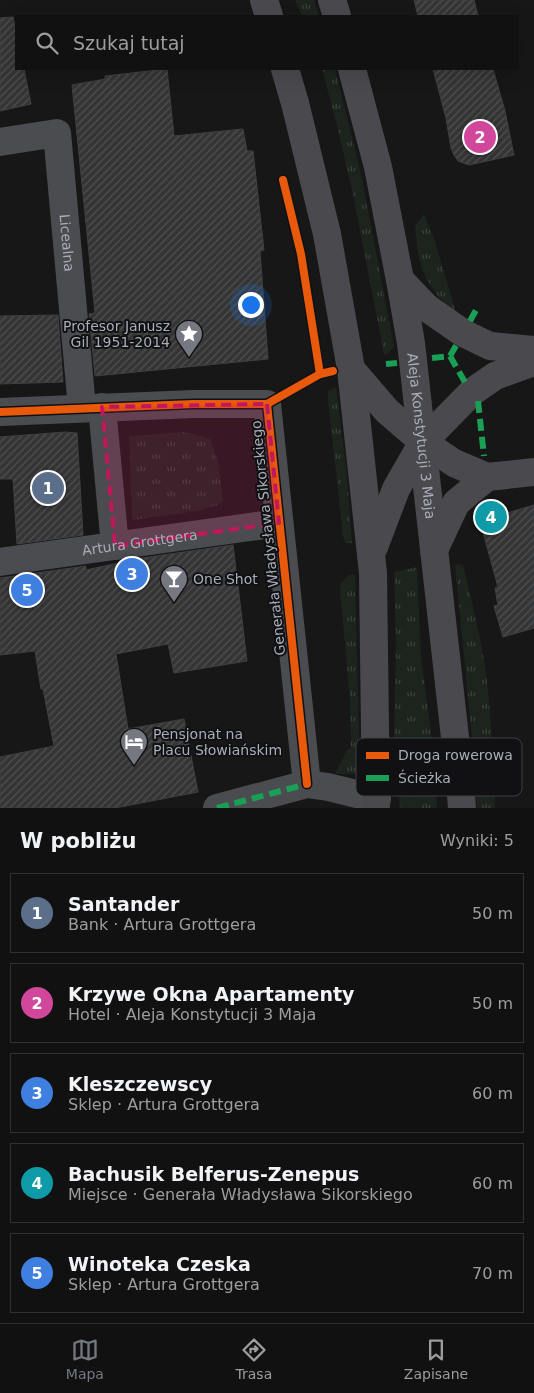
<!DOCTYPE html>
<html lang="pl">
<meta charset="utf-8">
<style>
body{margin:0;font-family:"DejaVu Sans",sans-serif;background:#1a1a1a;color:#f1f3f6}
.you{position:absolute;left:250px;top:304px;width:18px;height:18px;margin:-12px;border:4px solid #fff;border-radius:50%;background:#1a73e8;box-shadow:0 0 0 8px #1a73e833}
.badge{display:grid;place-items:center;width:32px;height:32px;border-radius:50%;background:#757880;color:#fff;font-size:16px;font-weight:700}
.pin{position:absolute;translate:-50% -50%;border:2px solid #fff;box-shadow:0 1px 5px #0006}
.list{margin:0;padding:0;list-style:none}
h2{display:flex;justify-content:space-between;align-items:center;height:65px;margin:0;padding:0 20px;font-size:21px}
h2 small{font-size:16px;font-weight:400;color:#9c9d9f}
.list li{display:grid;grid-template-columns:32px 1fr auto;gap:15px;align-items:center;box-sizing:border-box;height:80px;margin:0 10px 10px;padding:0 10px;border:1px solid #303131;border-radius:0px}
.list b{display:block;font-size:19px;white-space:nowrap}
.list p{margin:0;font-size:16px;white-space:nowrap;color:#9c9d9f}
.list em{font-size:16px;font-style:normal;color:#9c9d9f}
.icon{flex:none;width:28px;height:28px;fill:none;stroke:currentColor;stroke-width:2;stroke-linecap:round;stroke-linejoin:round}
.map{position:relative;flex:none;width:534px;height:808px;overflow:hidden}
.search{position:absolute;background:#111;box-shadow:0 5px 20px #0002;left:15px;right:15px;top:15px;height:55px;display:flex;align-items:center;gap:12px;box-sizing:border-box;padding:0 18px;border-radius:0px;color:#9c9d9f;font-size:19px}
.sheet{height:515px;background:#111}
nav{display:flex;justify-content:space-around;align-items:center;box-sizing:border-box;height:70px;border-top:1px solid #303131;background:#111;font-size:14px;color:#9c9d9f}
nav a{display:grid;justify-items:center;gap:2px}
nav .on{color:#757880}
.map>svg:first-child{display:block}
.grass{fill:url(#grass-tufts)}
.building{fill:url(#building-hatch);stroke:#3f4043}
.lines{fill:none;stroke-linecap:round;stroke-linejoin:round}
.minor{stroke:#4b4c50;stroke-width:28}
.secondary{stroke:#4a4a4e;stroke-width:28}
.quiet{stroke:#1a9f57;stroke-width:6;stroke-dasharray:12 6;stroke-linecap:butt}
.cycleway-casing{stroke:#111113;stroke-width:11}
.cycleway{stroke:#e8590c;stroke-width:8}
.marked{fill:#c2185b;fill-opacity:0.2;stroke:#c2185b;stroke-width:4;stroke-dasharray:10 6;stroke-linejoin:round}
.labels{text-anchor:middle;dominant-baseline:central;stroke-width:4;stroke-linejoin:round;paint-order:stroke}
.street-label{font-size:14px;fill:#a8adb8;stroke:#111113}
.poi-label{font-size:14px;fill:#a8adb8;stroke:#111113;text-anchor:start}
.key{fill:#111113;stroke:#3e4045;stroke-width:1}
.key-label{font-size:14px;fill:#a8adb8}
</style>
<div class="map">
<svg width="534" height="808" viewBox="0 0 534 808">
<defs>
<pattern id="grass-tufts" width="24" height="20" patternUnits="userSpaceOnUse" patternTransform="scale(1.25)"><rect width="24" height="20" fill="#1d241e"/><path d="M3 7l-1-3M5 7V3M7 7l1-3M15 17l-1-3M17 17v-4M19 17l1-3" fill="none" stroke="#3b413d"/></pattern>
<pattern id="building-hatch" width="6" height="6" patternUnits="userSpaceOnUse" patternTransform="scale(1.25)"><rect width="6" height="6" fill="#353536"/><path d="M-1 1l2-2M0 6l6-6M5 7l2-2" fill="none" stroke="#4f5051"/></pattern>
</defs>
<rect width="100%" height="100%" fill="#171717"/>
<!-- grass -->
<g class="grass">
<polygon points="295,0 314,0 319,16 302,16"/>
<polygon points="322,69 335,69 361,174 394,346 388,354 384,354 354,199 338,129"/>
<path d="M424 214 434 239 456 312C440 303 424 279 420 262 417 250 416 238 415 226Z"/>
<polygon points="336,387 346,466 352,543 346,543 342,534 342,525 328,401 328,391"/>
<polygon points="182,432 197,435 210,439 218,462 223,500 218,505 198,511 133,520 132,517 129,436"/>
<path d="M455 564 463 565C470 595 478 625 483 655 492 704 492 758 495 808H477L472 737Z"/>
<polygon points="417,567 421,657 434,755 437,808 400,808 394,736 396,643 394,572"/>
<polygon points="349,575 355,575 359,737 358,774 335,774 347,750 351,748 350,700 340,590 341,583"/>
</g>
<!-- building -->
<g class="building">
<polygon points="414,0 474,0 478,16 418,16"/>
<polygon points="13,17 16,33 16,69 24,69 31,104 0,111 0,18"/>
<polygon points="167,69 174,136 243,129 247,151 253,151 264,250 260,251 268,359 95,376 89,314 95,313 72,85 105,79 105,76"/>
<polygon points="433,69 493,69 505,111 514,155 469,165 458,161 454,155 451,148 446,118"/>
<polygon points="58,315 63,382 0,384 0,316"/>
<polygon points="65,432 77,433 83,535 17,544 13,479 0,479 0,437"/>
<polygon points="534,505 534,628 503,637 494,606 498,605 495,588 498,587 480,521"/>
<polygon points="233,545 247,661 174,673 168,644 116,654 128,729 184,719 198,792 115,808 0,808 0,757 54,746 43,689 41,689 35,651 0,655 0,578 86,566 86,570 142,558"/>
</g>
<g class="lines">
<!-- minor -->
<g class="minor">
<path id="s1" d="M0 142 57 133 82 408"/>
<polyline points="102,407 115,546"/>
<polyline points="0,412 193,404 267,404 307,784"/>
<path id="s2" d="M0 562 279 523"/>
<polyline points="217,808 307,784 328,787 377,799"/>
</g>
<!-- secondary -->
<g class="secondary">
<polyline points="264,0 269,16"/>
<polyline points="332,0 337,16"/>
<polyline points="285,69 295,103 327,234 351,369 373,573 376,808"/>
<path id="s3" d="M352 69 378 167 400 280 411 343 460 782 462 808"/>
<polyline points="400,280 427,308 463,333 490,346 534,350"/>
<polyline points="351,369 387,411 423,442 454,463 487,477 534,472"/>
<polyline points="374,547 396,489 423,442 472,392 495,376 534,362"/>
<polyline points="434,550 456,503 487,477"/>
</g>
<!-- quiet -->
<g class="quiet">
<polyline points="470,321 476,310"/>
<polyline points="450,356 466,384"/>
<polyline points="450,356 457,344"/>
<polyline points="432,358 450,356"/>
<polyline points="386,364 397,363"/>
<polyline points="478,401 484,456"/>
<polyline points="217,808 307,784"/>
</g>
<defs>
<g id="cycleway">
<polyline points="283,180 301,254 320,374"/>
<polyline points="267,404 320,374 333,371"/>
<polyline points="0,412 193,404 267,404 307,784"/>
</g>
</defs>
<!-- cycleway casing -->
<use href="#cycleway" class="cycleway-casing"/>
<!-- cycleway -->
<use href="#cycleway" class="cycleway"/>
</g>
<!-- marked area -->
<path class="marked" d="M267 404 279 523 115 546 102 407Z"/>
<!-- icons -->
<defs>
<symbol id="sight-pin" viewBox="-11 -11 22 30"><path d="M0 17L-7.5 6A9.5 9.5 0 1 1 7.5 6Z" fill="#757880" stroke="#111113"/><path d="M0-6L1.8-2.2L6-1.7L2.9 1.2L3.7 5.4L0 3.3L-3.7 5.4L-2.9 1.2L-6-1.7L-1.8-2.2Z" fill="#fff"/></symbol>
<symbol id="bar-pin" viewBox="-11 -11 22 30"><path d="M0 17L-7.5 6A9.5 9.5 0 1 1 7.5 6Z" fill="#757880" stroke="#111113"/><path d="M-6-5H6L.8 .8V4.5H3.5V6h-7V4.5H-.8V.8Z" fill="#fff"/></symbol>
<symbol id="hotel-pin" viewBox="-11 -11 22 30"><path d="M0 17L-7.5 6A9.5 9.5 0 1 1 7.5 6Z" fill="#757880" stroke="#111113"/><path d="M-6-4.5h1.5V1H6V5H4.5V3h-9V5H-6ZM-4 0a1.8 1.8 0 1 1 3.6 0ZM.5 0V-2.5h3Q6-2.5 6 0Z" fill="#fff"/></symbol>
</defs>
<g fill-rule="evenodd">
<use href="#sight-pin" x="173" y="318" width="32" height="43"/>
<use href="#bar-pin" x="158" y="563" width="32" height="43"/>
<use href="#hotel-pin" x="118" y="726" width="32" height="43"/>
</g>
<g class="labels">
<!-- street labels -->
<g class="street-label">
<text stroke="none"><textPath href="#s1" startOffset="168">Licealna</textPath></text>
<text stroke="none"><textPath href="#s3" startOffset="374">Aleja Konstytucji 3 Maja</textPath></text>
<text transform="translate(268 538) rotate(-96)">Generała Władysława Sikorskiego</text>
<text stroke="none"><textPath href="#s2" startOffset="141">Artura Grottgera</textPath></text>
</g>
<!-- poi labels -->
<g class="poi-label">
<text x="170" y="326" text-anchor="end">Profesor Janusz<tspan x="170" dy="16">Gil 1951-2014</tspan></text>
<text x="193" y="579">One Shot</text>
<text x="153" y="734">Pensjonat na<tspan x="153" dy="16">Placu Słowiańskim</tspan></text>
</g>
</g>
<!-- legend -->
<rect x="356" y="738" width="166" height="58" rx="8" class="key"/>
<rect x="366" y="752" width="23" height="7" fill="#e8590c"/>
<rect x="366" y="775" width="23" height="6" fill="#1a9f57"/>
<g class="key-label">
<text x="398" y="760">Droga rowerowa</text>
<text x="398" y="783">Ścieżka</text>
</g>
</svg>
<div class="you"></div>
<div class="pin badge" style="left:48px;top:488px;background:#5c6f8a">1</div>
<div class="pin badge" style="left:480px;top:137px;background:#d1479c">2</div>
<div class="pin badge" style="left:132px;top:574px;background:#3f7fe0">3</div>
<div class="pin badge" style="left:491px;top:517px;background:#0f9aa8">4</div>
<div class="pin badge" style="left:27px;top:590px;background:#3f7fe0">5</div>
<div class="search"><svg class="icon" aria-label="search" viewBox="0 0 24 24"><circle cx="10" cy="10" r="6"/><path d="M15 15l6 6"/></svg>Szukaj tutaj</div>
</div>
<section class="sheet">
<h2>W pobliżu<small>Wyniki: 5</small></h2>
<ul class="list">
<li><span class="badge" style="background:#5c6f8a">1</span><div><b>Santander</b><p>Bank · Artura Grottgera</p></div><em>50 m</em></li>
<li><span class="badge" style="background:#d1479c">2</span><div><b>Krzywe Okna Apartamenty</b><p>Hotel · Aleja Konstytucji 3 Maja</p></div><em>50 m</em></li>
<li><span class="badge" style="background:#3f7fe0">3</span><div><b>Kleszczewscy</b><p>Sklep · Artura Grottgera</p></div><em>60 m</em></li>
<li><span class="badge" style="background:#0f9aa8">4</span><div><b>Bachusik Belferus-Zenepus</b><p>Miejsce · Generała Władysława Sikorskiego</p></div><em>60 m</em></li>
<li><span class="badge" style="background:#3f7fe0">5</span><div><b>Winoteka Czeska</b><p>Sklep · Artura Grottgera</p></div><em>70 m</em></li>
</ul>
</section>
<nav>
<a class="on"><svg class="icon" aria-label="map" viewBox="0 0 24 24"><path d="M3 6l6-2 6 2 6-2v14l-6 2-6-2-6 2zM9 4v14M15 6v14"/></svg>Mapa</a>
<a><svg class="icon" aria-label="directions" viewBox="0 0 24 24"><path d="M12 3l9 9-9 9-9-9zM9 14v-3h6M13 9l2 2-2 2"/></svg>Trasa</a>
<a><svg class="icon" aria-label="saved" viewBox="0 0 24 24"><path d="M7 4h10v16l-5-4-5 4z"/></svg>Zapisane</a>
</nav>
